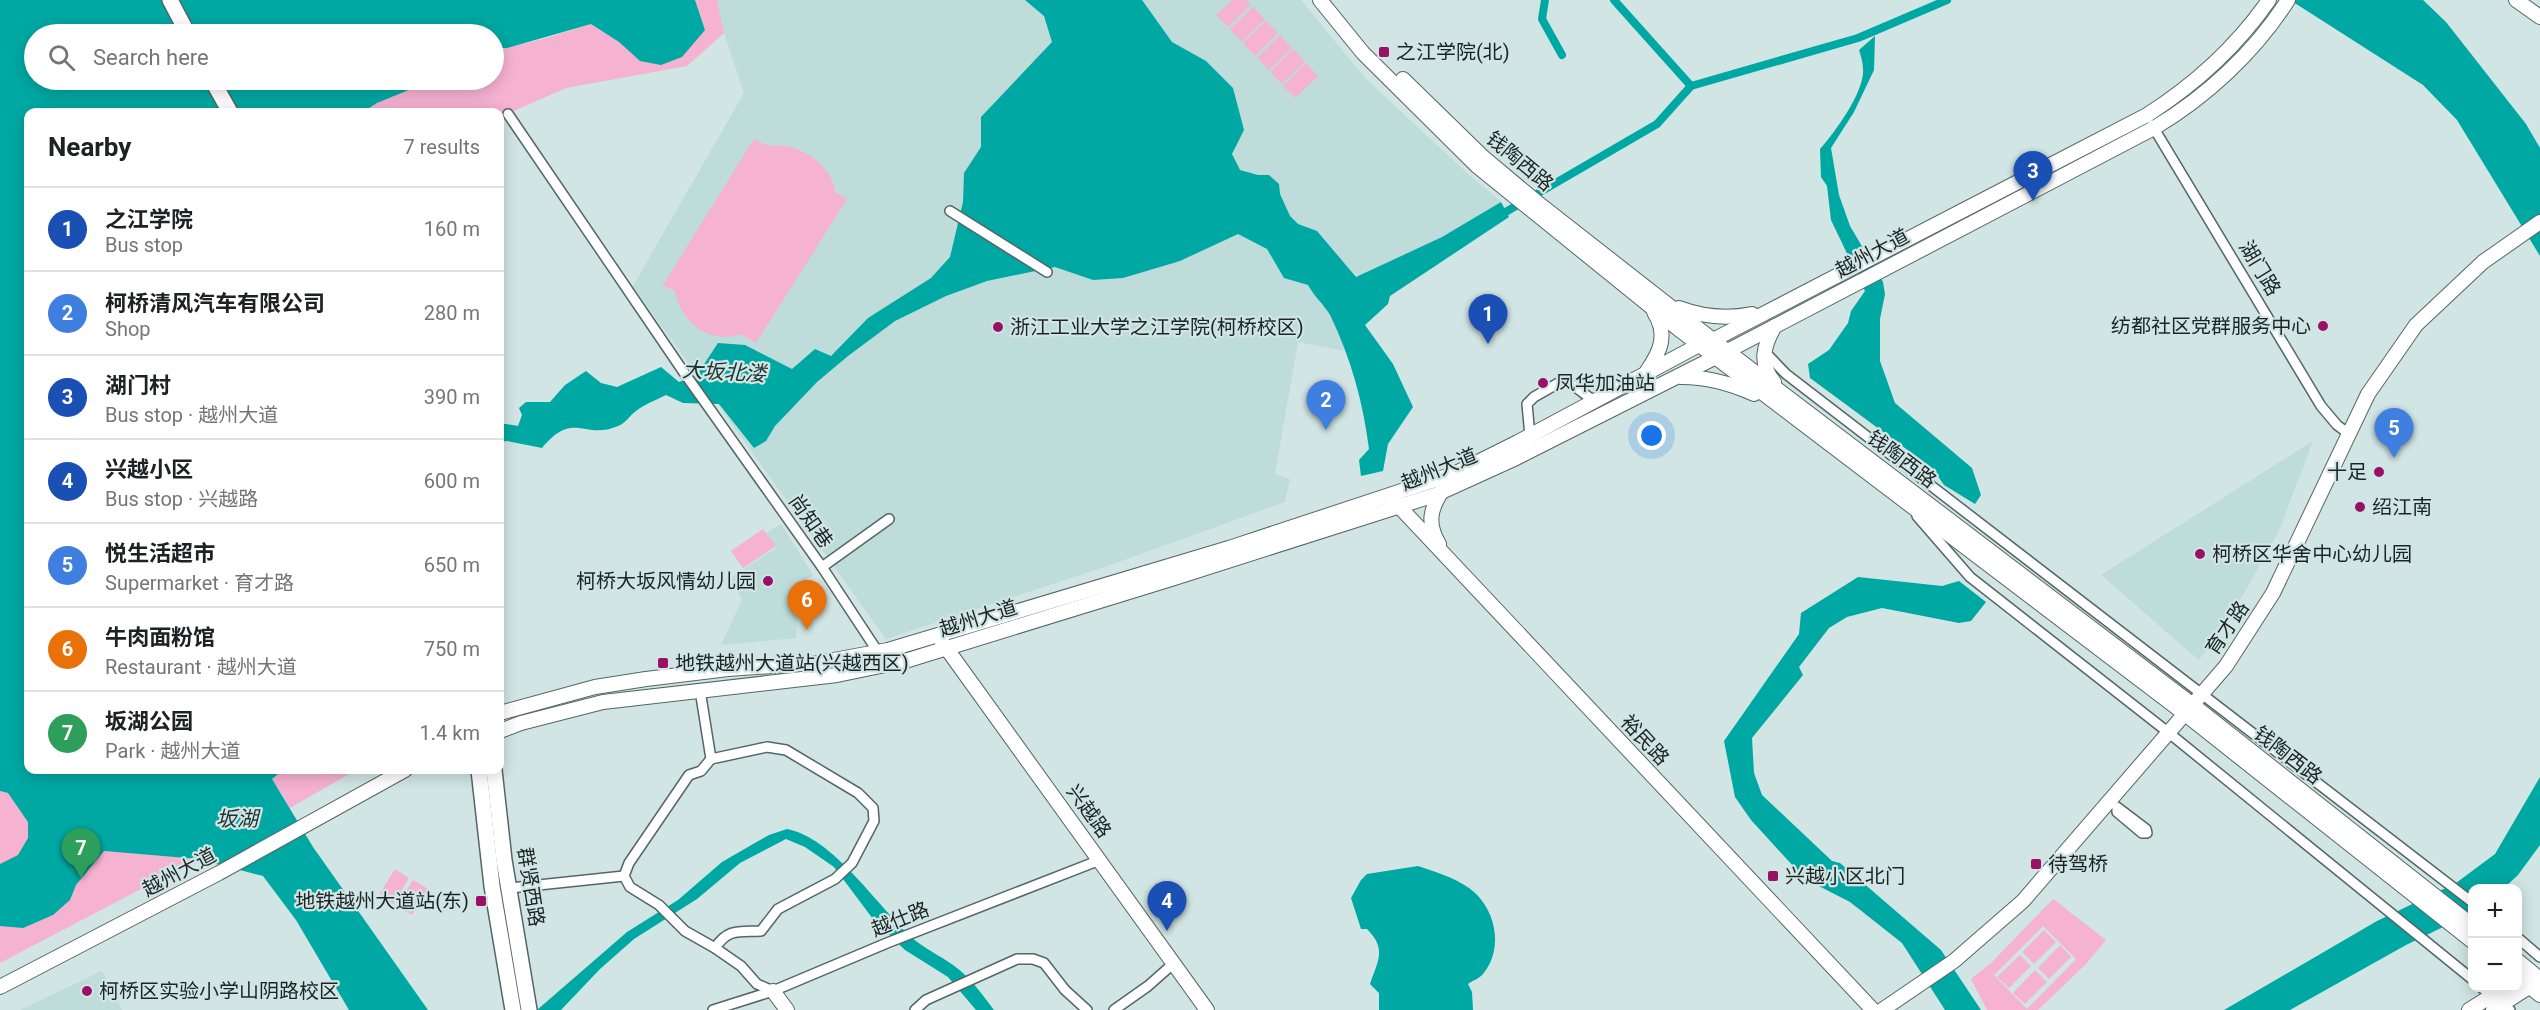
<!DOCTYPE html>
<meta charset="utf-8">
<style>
body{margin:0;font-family:Roboto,"Noto Sans SC",sans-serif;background:#f6f6f6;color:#202124}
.controls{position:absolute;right:18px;bottom:18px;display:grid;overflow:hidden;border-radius:12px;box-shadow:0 3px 15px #0003}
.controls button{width:54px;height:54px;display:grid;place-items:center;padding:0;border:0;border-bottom:2px solid #e0e0e0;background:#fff;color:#202124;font:30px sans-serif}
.you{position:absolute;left:1652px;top:436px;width:21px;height:21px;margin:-15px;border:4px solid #fff;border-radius:50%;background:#1a73e8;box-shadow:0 0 0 9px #1a73e833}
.badge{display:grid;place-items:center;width:39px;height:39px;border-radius:50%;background:#981165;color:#fff;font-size:20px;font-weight:700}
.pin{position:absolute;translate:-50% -50px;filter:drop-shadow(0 2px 3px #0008)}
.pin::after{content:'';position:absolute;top:32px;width:21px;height:18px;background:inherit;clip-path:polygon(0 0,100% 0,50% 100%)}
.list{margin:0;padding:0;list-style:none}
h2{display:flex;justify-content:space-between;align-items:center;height:78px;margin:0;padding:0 24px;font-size:26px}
h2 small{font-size:20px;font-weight:400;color:#757577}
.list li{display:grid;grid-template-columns:39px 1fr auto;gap:18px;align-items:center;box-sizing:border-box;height:84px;padding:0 24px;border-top:2px solid #e0e0e0}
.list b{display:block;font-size:22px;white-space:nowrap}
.list p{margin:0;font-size:20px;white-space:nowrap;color:#757577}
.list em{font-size:20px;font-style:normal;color:#757577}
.icon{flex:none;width:33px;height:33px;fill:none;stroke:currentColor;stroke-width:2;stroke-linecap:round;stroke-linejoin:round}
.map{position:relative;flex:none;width:2540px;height:1010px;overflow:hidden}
.search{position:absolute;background:#fff;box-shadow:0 3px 15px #0003;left:24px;top:24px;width:480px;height:66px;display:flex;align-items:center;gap:15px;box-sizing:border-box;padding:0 21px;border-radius:33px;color:#757577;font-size:22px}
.panel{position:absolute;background:#fff;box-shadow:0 3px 15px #0003;left:24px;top:108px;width:480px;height:666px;border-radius:12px}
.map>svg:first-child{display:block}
.built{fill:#bddcda}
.green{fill:#f6b2d1;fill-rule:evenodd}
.water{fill:#00a8a3}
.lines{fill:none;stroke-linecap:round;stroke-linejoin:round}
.canal{stroke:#00a8a3;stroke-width:8}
.street-casing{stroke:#546665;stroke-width:12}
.secondary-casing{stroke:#546665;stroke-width:16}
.primary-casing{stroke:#546665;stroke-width:18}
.street{stroke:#fff;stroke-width:9}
.secondary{stroke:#fff;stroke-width:14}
.primary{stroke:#fff;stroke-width:15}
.poi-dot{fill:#981165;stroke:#d0e5e4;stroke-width:2}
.labels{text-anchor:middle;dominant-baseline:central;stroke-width:4.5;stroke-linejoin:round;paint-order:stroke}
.poi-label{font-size:20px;fill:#1d2524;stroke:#d0e5e4;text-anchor:start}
.street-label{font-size:20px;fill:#1d2524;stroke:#d0e5e4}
.water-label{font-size:21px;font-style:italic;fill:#1c3231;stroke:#d0e5e4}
</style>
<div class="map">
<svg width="2540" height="1010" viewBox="0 0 2540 1010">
<rect width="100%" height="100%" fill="#d0e5e4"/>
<!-- built -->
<g class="built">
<polygon points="717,0 1301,0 1366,79 1469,175 1501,202 1442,237 1356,277 1318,301 1328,312 1346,351 1298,342 1275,474 1290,479 1285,502 1113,564 886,639 633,286 744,93 724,33"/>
<polygon points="2313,441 2278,533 2236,607 2199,660 2101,575"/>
<polygon points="781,524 813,575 800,585 807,598 801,607 797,619 796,638 721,645 742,600 730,578 776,548 766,533"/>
<polygon points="102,971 122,1010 20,1010"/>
</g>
<!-- green -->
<g class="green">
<path d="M695 0H717L724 33 687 66 566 88 500 117V112H363L377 103 433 80H494V48C527 46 559 34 591 24L619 42 640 61 705 30Z"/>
<polygon points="1232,0 1246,0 1251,5 1228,27 1216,15"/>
<polygon points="1253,7 1265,19 1242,42 1230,29"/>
<polygon points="1266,21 1278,33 1255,56 1243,43"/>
<polygon points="1280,35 1292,48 1269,70 1257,58"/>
<polygon points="1293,49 1305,62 1282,84 1270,72"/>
<polygon points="1306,63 1318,76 1295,98 1283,86"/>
<path d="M754 139C770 149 774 143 790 147 811 152 833 170 835 192L847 199 756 343 741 334C709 345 681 322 675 291L663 285Z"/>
<polygon points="763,529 776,546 743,568 731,551"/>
<polygon points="283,770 356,770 290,808 272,779"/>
<polygon points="0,791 8,793 104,851 198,859 0,963"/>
<polygon points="395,869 409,878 393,904 379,895"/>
<polygon points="413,880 428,889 412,915 397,906"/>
<path d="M2053 899 2106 940 2086 964 2038 1010H1987L1971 979 1992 962ZM2043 926 2076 959 2027 1009 1994 975Z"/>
<polygon points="2044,930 2056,942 2034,964 2022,952"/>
<polygon points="2060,945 2071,957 2049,979 2038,968"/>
<polygon points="2020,955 2031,966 2009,988 1997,977"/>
<polygon points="2035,970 2047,982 2025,1004 2013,993"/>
</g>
<!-- water -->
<g class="water">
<polygon points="0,0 695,0 705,30 682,57 661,65 640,61 619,42 591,24 507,48 494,48 494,34 34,34 34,80 433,80 377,103 363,112 28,112 28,770 283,770 272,779 313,847 428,1010 349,1010 296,920 263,876 198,859 104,851 76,885 70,900 53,915 23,928 0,926 0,864 18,855 28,838 28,822 8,793 0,791"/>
<path d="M1025 0H1142L1172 42 1206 61 1233 88 1244 130 1232 154 1240 170 1258 175H1269L1279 184 1280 194 1290 216 1298 224 1317 231 1356 277 1442 237 1501 202 1509 217 1390 296 1388 304 1365 325 1393 364 1413 407 1388 444 1383 471 1361 476 1359 460 1369 449C1363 402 1351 358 1330 315 1324 305 1314 296 1308 285L1284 278 1267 249 1238 234 1180 261 1123 278 1093 280 1055 267 987 281 946 296 895 321 848 356 817 382 775 426 766 441 754 448 719 404 683 403 666 395C656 400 645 404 636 411 630 415 626 423 618 426 584 441 574 409 542 448L507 441 500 442V423L518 426 522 415 519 408 526 402H550L565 385 586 371 601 383 617 387 661 367 679 382 697 375 718 343 745 345 792 369 815 349 831 356 868 318 931 278 950 257 963 202 964 173 981 147V117L1052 42 1044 16Z"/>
<polygon points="2290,0 2423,0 2446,22 2526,124 2540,148 2540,256 2457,120 2423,85"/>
<path d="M1875 36 1874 70 1854 112 1831 148 1839 195 1850 226 1883 282 1885 294 1880 319V361L1895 403 1972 468 1981 495 1975 504 1944 485 1932 468 1810 378 1808 364 1829 350 1848 323 1851 311 1865 291 1831 220 1827 186 1821 177 1820 149C1835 132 1865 91 1863 69 1863 63 1861 56 1859 50Z"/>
<polygon points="1858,577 1942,586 1959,581 1986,602 1971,621 1959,623 1882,608 1847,617 1829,628 1799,667 1803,675 1752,738 1754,773 1762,795 1832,861 1840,863 1941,950 1981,1010 1945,1010 1902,943 1850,902 1811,882 1794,867 1751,820 1735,797 1724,741 1799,634 1801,613"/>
<polygon points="2540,777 2540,845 2518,875 2504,888 2472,888 2472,913 2406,945 2290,1010 2224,1010 2377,921 2456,883 2495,854"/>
<path d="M787 829C832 837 877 905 911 937 925 949 939 955 953 965 970 977 982 994 994 1010H976L948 977 905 950 873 919 834 867 805 847 786 839 740 863 697 899 634 939 600 969 561 1010H537L627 932 678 900 722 862 769 835Z"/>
<path d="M1418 866C1436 872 1453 877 1469 888 1495 906 1505 948 1483 974 1480 978 1472 981 1468 984L1472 992 1473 1010H1379V993L1370 984C1378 961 1387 949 1367 929H1361L1351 898 1361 880 1367 874Z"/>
</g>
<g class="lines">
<!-- canal -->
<g class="canal">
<polyline points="1545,0 1542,19 1562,55"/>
<polyline points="1614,0 1691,86"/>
<polyline points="1497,217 1657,124 1691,86 1858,38 1947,0"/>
</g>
<defs>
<g id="street">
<polyline points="508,114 685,374 822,567 878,652"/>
<polyline points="2152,125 2321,406 2337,425 2349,434"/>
<polyline points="950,211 1047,272"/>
<polyline points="1764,351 1786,374 2472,902"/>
<polyline points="1530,436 1527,404 1534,397 1562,381 1574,386 1594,401"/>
<polyline points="1917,516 1970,577 2169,733 2472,979"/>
<polyline points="822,567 889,519"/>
<polyline points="700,690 711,759"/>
<path d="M767 747 786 750 858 793 873 808 874 821 852 863 835 879 778 909 761 931C739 932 728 928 715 948L685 931 659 905 630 887 624 876 629 863 689 775 701 771 711 759Z"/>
<polygon points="2117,807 2146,829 2147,833 2142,833 2117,812"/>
<polyline points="510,888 624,876"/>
<polyline points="2518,938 2540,957"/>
<polyline points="715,948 741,966 757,984 773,991"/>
<polyline points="2482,988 2510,1010"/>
<polyline points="713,1010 773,991 887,943 1100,860"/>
<polyline points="915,1010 926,1000 1017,959 1033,959 1044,963 1065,990 1087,1010"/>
<polyline points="1114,1010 1148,986 1174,963"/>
</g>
<g id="secondary">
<polyline points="1320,0 1363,53 1477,166 1514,196 1681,331 2185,714 2472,941"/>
<polyline points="2516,0 2540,17"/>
<polyline points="1403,79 1484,158 1538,203 1727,351 2193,705 2472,925"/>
<path d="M1679 308C1703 317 1727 319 1752 314"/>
<path d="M1647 371C1661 351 1668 334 1654 312"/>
<path d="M1681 377C1708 377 1730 383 1754 394"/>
<path d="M1774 382C1759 364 1763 346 1775 326"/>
<polyline points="1393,500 1873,1010"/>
<path d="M1439 544C1427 524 1430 509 1442 491"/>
<polyline points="942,642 1207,1010"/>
<path d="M500 713 595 687 646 679 728 669 817 663 888 650 1229 548 1456 473 1518 442 1699 345 1713 340 2147 115C2194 85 2237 46 2269 0"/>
<path d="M500 731 521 723 603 702 837 675 905 661 1171 579 1435 495 1512 460 1716 357 2154 128C2206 97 2255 52 2288 0"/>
<polyline points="2518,961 2540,979"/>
<polyline points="2518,977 2540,995"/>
<polyline points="0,987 219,873 405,770"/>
<polyline points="773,991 787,1010"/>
<polyline points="1882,1010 1954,961 2023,901 2226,666 2273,593 2368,394 2416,325 2483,262 2540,222"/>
<polyline points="2469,1010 2504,988"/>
<polyline points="2493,1010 2540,980"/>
</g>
<g id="primary">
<polyline points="170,0 188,34"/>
<polyline points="212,80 230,112"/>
<polyline points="479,770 492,886 513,1010"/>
<polyline points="494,770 504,860 529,1010"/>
</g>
</defs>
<!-- street casing -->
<use href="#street" class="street-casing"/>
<!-- secondary casing -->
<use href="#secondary" class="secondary-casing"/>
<!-- primary casing -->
<use href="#primary" class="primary-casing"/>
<!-- street -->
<use href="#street" class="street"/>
<!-- secondary -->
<use href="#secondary" class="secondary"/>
<!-- primary -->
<use href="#primary" class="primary"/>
</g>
<!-- markers -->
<g class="poi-dot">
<rect x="1378" y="46" width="12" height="12" rx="3"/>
<circle cx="2323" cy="326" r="6"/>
<circle cx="998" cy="327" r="6"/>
<circle cx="1543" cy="383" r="6"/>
<circle cx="2379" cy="472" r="6"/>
<circle cx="2360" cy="507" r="6"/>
<circle cx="2200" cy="554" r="6"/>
<circle cx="768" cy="581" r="6"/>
<rect x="657" y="657" width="12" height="12" rx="3"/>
<rect x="2030" y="858" width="12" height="12" rx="3"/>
<rect x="1767" y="870" width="12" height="12" rx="3"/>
<rect x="475" y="895" width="12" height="12" rx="3"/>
<circle cx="87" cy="991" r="6"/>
</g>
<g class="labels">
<!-- poi labels -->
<g class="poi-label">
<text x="1396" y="52">之江学院(北)</text>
<text x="2311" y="326" text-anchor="end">纺都社区党群服务中心</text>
<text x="1010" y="327">浙江工业大学之江学院(柯桥校区)</text>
<text x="1555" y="383">凤华加油站</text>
<text x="2367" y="472" text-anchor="end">十足</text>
<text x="2372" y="507">绍江南</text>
<text x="2212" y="554">柯桥区华舍中心幼儿园</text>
<text x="756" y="581" text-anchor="end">柯桥大坂风情幼儿园</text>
<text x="675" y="663">地铁越州大道站(兴越西区)</text>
<text x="2048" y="864">待驾桥</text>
<text x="1785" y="876">兴越小区北门</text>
<text x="469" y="901" text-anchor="end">地铁越州大道站(东)</text>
<text x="99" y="991">柯桥区实验小学山阴路校区</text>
</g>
<!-- street labels -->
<g class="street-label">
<text transform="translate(1520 161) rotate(40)">钱陶西路</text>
<text transform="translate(1872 253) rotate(-28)">越州大道</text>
<text transform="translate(2260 268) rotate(59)">湖门路</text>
<text transform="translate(1902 459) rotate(37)">钱陶西路</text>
<text transform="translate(1439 469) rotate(-22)">越州大道</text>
<text transform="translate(811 521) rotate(55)">尚知巷</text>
<text transform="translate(978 618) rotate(-17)">越州大道</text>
<text transform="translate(2227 628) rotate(-56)">育才路</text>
<text transform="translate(1645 740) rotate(47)">裕民路</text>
<text transform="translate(2288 755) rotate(38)">钱陶西路</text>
<text transform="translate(1089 811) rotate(54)">兴越路</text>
<text transform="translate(179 872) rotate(-28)">越州大道</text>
<text transform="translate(531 887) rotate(81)">群贤西路</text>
<text transform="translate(900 919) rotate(-22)">越仕路</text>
</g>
<!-- water labels -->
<g class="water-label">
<text transform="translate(724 372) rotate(3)">大坂北溇</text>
<text x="237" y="819">坂湖</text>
</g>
</g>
</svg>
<div class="controls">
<button>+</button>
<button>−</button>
</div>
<div class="you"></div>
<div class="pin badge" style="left:1488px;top:344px;background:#1a4fb4">1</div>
<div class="pin badge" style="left:1326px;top:430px;background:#3f7fe0">2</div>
<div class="pin badge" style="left:2033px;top:201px;background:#1a4fb4">3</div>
<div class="pin badge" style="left:1167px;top:931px;background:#1a4fb4">4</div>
<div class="pin badge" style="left:2394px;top:458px;background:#3f7fe0">5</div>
<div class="pin badge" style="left:807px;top:630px;background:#e8710a">6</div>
<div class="pin badge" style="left:81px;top:878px;background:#2e9e5b">7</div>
<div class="search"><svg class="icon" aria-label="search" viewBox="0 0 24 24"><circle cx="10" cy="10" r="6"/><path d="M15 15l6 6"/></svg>Search here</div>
<section class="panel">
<h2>Nearby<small>7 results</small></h2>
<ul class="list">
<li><span class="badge" style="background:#1a4fb4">1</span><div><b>之江学院</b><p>Bus stop</p></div><em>160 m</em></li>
<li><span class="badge" style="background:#3f7fe0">2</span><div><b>柯桥清风汽车有限公司</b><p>Shop</p></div><em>280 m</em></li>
<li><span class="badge" style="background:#1a4fb4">3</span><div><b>湖门村</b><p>Bus stop · 越州大道</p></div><em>390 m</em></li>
<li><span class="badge" style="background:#1a4fb4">4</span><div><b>兴越小区</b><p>Bus stop · 兴越路</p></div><em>600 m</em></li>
<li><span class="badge" style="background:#3f7fe0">5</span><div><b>悦生活超市</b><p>Supermarket · 育才路</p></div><em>650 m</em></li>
<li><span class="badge" style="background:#e8710a">6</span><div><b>牛肉面粉馆</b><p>Restaurant · 越州大道</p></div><em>750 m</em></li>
<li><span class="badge" style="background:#2e9e5b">7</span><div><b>坂湖公园</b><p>Park · 越州大道</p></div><em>1.4 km</em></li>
</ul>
</section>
</div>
